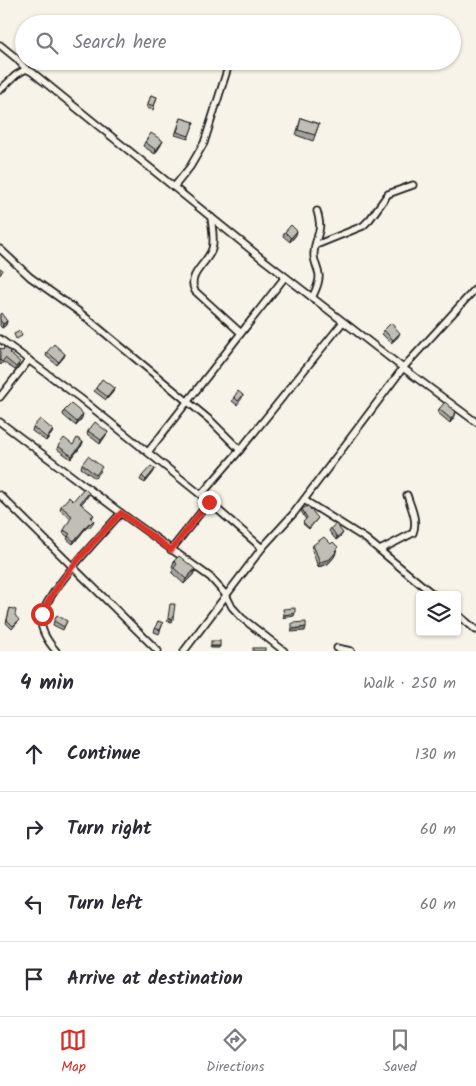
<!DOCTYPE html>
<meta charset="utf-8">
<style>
body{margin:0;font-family:Kalam,sans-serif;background:#f7f7f7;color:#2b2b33}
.controls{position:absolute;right:15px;bottom:15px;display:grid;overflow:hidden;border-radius:5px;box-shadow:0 1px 4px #0004}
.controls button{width:45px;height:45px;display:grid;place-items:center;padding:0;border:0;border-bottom:1px solid #e1e1e2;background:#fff;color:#2b2b33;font:25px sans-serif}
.stop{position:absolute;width:15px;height:15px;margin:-11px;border:4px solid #d93025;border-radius:50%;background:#fff}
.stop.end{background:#d93025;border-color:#fff;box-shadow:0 1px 5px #0008}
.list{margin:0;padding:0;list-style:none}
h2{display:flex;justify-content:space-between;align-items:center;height:65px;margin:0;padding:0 20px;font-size:21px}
h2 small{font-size:16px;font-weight:400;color:#7c7c81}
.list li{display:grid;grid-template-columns:32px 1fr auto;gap:15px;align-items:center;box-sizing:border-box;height:75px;padding:0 20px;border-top:1px solid #e1e1e2}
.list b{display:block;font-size:19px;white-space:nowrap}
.list em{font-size:16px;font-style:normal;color:#7c7c81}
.icon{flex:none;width:28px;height:28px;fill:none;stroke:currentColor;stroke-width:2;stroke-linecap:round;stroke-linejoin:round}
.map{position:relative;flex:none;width:476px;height:651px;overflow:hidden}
.search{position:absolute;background:#fff;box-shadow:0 1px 4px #0004;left:15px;right:15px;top:15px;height:55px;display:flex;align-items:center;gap:12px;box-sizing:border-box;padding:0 18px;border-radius:28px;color:#7c7c81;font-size:19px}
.sheet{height:365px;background:#fff}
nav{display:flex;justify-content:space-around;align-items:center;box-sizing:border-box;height:70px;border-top:1px solid #e1e1e2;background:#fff;font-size:14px;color:#7c7c81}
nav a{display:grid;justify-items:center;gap:2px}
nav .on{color:#d93025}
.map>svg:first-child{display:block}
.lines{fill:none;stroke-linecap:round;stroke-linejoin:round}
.minor-casing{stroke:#1c1c1c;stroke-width:9}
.minor{stroke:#f7f3e8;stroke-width:5.5}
.wall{fill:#a5a39c;stroke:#1c1c1c}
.shaded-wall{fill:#86857f;stroke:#1c1c1c}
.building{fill:#c0beb5;stroke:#1c1c1c}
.route{stroke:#d93025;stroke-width:6}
</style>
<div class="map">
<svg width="476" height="651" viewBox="0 0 476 651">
<rect width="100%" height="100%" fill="#f7f3e8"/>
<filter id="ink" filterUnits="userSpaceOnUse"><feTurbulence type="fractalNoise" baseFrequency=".02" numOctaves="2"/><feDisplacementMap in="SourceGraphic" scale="10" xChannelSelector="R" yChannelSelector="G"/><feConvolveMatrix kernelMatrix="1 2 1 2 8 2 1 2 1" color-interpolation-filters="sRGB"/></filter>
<g filter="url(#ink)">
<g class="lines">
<defs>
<g id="minor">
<polyline points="242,24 244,18"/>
<polyline points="0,45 16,58 26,69"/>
<polyline points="0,90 16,75 26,69 32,72 260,257 403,368 476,422"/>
<polyline points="174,187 190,167 204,143 230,61"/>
<path d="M211 217C212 227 215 240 212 249 208 263 186 275 195 291L241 333"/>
<polyline points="316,245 363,226 370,219 388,194 413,185"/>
<polyline points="0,249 30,277 78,311 211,421 240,450"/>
<path d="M312 298C315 291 320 283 319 275 318 268 313 260 314 253 315 233 324 235 317 211"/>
<polyline points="0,339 80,398 201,495 262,548"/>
<polyline points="0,397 29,360"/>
<polyline points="0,422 121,513 210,577 226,595 232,607 242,618 284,651"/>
<polyline points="148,452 285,277"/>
<polyline points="0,495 158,651"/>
<polyline points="201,495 240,450 343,322"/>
<polyline points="304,500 366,539 434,595"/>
<polyline points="171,550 209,502"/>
<path d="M380 550 413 533C418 521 411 507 407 495"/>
<polyline points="457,614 476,630"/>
<polyline points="337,648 351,651"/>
<path d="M56 651C49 643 41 631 41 620 42 596 102 534 121 513"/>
<polyline points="184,651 262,548 294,513 403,368 476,288"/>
</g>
</defs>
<!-- minor casing -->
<use href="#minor" class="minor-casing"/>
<!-- minor -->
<use href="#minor" class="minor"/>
</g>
<!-- wall -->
<g class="wall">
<polygon points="151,95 157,97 153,110 147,108"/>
<polygon points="181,118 194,122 188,139 175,135"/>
<polygon points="301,118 319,124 313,141 296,135"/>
<polygon points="145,142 161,145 155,154 143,146"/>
<polygon points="285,232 296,235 290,242 283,236"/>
<polygon points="0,314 7,321 6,325 2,328 0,326"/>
<polygon points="384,330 398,337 391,343 382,334"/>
<polygon points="0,348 3,350 10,351 9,353 19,365 15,370 3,362 1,365 0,364"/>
<polygon points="47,352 65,354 64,357 57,365 46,356"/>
<polygon points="96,388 114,388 113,392 106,400 94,391"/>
<polygon points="243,395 242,398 237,405 232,401 234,397"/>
<polygon points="439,409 455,416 450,423 438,413"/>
<polygon points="64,411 82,418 76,426 63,415"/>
<polygon points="33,427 53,430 52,433 46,441 32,431"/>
<polygon points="88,431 108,432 100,444 87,434"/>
<polygon points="73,445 82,445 71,459 57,449 58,446"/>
<polygon points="82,464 101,471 95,478 81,468"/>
<polygon points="155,469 153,473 145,483 140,480 142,476"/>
<polygon points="88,496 81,504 94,515 92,518 94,520 93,523 89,528 87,527 73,544 67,539 68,537 63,533 71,519 60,510 61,506 73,501"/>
<polygon points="302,509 318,518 309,529 303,524 306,520 301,511"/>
<polygon points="331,528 341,536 336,540 329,531"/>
<polygon points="313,545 336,553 334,557 328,564 318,567 312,550"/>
<polygon points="174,561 195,569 193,575 184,584 172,573 173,568 172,567"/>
<polygon points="10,608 18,622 12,629 6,623"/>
<polygon points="54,621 67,621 63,630 53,625"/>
<polygon points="158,621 163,623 159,634 154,632"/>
</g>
<!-- shaded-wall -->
<g class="shaded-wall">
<polygon points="163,141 161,145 155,154 156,150"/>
<polygon points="297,231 296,235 290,242 291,238"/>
<polygon points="7,321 6,325 2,328 3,324"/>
<polygon points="400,333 398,337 391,343 393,340"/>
<polygon points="65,354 64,357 57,365 59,362"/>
<polygon points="114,388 113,392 106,400"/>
<polygon points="456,412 455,416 450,423 451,419"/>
<polygon points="83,414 82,418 76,426 77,422"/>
<polygon points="53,430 52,433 46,441 47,438"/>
<polygon points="108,432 100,444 101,440"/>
<polygon points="83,442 82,445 71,459 72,456"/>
<polygon points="155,469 153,473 145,483 146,480"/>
<polygon points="89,493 88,496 79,507 80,503"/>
<polygon points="89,523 87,527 73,544 74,541"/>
<polygon points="343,533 341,536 336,540 337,537"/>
<polygon points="338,547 334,557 328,564 318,567 320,562 335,551"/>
<polygon points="195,569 193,575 184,584 186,579"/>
<polygon points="295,613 294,616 283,618 284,615"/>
<polygon points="168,618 173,619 172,622 167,621"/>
<polygon points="306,627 305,631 291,632 292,629"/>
<polygon points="211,646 220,646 219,648 210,648"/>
</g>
<!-- building -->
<g class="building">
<polygon points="151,95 157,97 154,106 148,104"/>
<polygon points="181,118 194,122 189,136 177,132"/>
<polygon points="301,118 319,124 315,135 298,130"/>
<polygon points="151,133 163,141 156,150 145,142"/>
<polygon points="291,225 297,231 291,238 285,232"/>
<polygon points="0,268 3,270 0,275"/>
<polygon points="1,313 7,321 3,324 0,320 0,314"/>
<polygon points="391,323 400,333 393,340 384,330"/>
<polygon points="20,331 22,336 16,339 14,334"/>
<polygon points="54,344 65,354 59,362 47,352"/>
<polygon points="4,347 10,351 9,353 20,362 16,367 5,358 2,362 0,360 0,348 3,350"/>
<polygon points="102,379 114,388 108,397 96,388"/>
<polygon points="238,391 243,395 238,401 234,397"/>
<polygon points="445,402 456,412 451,419 439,409"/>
<polygon points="71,404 83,414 77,422 64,411"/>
<polygon points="40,419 53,430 47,438 33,427"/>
<polygon points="95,422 108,432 101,440 88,431"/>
<polygon points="64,438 73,445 77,438 83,442 72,456 58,446"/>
<polygon points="88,456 102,467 96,475 82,464"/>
<polygon points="151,466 155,469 146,480 142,476"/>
<polygon points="84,488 89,493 80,503 94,515 91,517 94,520 90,524 89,523 74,541 68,536 70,534 64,530 72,516 61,506 69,497 73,501"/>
<polygon points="308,506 318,518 309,528 303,522 307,518 302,509"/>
<polygon points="336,524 343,533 337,537 331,528"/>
<polygon points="324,537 331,544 333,542 338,547 335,551 336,552 330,559 320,562 313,545"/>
<polygon points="179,556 195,569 186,579 174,568 177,564 174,561"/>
<polygon points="170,604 175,604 173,619 168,618"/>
<polygon points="10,608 16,610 15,615 19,620 13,626 7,620"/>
<polygon points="295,608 295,613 284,615 283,609"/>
<polygon points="57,615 67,621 64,627 54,621"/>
<polygon points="158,621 163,623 160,630 155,628"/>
<polygon points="306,622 306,627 292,629 292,623"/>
<rect x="211" y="641" width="9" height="5"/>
<rect x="253" y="648" width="12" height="3"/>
</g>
</g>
<g class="lines" filter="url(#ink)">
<!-- route -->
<path class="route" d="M42 614C58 578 94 542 121 513L171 550 209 502"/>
</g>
</svg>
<div class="controls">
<button><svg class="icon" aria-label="layers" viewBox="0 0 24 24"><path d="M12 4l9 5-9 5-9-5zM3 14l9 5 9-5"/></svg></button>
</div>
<div class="stop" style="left:42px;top:614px"></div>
<div class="stop end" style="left:209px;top:502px"></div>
<div class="search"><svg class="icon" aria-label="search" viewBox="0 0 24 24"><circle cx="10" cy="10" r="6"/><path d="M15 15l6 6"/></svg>Search here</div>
</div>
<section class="sheet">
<h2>4 min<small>Walk · 250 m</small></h2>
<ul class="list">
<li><svg class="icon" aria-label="ahead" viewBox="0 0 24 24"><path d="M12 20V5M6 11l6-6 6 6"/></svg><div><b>Continue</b></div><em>130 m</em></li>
<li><svg class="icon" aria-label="right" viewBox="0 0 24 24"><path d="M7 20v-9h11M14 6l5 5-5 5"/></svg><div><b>Turn right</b></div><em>60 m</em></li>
<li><svg class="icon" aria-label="left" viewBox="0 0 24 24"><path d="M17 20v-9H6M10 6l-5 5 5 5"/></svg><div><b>Turn left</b></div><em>60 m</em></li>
<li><svg class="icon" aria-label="arrive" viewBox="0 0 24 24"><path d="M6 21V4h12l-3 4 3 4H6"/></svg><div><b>Arrive at destination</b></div></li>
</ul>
</section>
<nav>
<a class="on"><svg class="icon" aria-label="map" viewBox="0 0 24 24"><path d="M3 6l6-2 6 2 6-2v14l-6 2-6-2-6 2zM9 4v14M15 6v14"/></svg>Map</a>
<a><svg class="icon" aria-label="directions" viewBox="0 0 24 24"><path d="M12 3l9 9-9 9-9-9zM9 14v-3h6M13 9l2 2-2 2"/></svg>Directions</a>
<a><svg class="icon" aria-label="saved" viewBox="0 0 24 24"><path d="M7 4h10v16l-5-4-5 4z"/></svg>Saved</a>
</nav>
